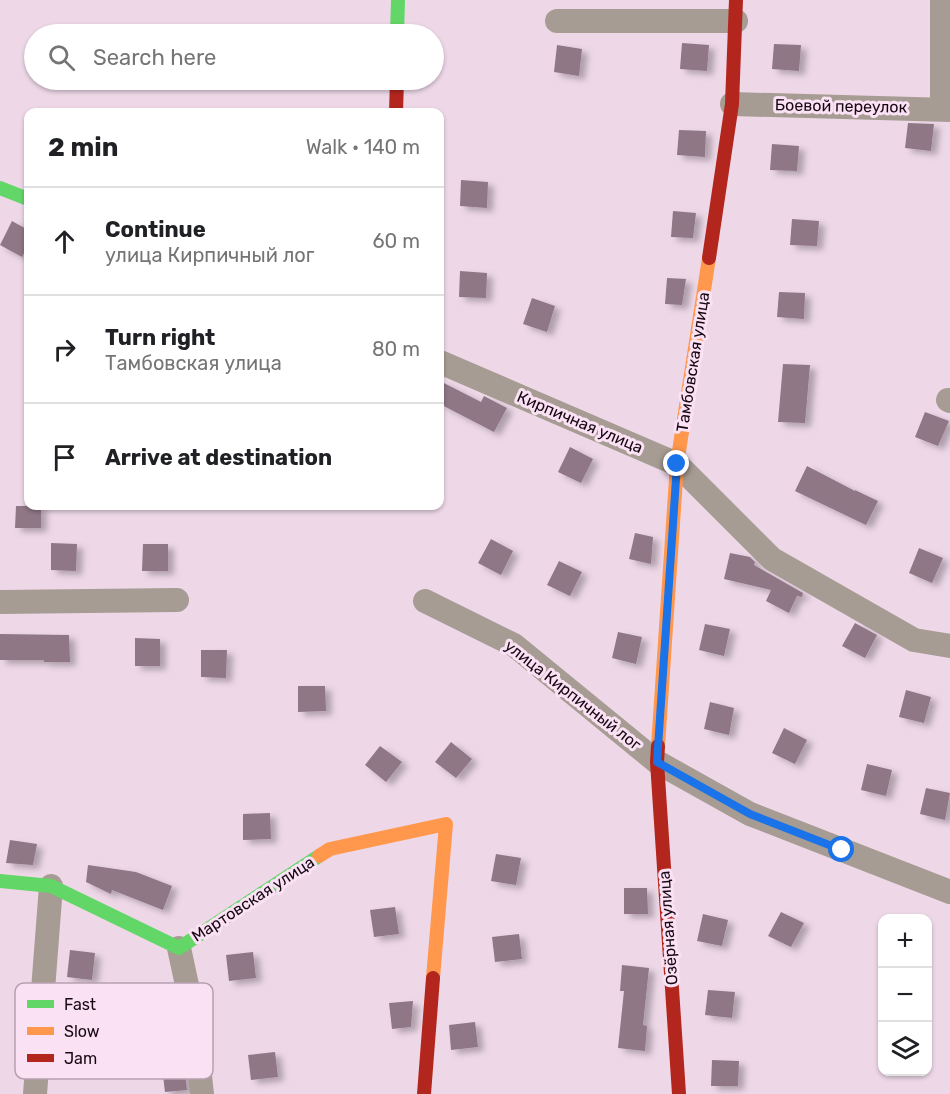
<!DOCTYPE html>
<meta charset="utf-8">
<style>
body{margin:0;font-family:Rubik,sans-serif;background:#f2f2f2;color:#202124}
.controls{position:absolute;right:18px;bottom:18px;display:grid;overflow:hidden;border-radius:12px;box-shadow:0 2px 4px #0004}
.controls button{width:54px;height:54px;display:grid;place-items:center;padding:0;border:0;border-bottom:2px solid #e0e0e0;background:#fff;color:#202124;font:30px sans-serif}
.stop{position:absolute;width:18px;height:18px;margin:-14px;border:4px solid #1a73e8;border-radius:50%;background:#fff}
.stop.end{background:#1a73e8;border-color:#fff;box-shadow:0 2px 6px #0008}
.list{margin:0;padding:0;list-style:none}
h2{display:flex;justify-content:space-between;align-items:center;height:78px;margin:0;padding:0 24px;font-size:26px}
h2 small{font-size:20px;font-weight:400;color:#757577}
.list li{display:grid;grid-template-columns:39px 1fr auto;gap:18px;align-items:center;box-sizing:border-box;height:108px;padding:0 24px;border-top:2px solid #e0e0e0}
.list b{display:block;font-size:22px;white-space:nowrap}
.list p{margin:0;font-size:20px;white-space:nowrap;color:#757577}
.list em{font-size:20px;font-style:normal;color:#757577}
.icon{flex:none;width:33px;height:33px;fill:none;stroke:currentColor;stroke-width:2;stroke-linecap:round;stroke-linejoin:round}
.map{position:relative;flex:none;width:950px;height:1094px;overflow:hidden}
.search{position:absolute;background:#fff;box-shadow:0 2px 4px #0004;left:24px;top:24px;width:420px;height:66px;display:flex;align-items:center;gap:15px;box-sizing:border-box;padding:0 21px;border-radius:33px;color:#757577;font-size:22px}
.panel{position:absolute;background:#fff;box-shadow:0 2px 4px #0004;left:24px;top:108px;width:420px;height:402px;border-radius:12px}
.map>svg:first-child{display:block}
.building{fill:#8f7786;filter:url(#shadow)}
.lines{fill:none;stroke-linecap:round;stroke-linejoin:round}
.street{stroke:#a79c93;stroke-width:24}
.fast{stroke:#63d668;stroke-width:14}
.slow{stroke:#ff974d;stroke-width:14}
.jam{stroke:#b3261e;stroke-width:14}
.route{stroke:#1a73e8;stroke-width:8}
.labels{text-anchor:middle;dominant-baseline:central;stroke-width:6;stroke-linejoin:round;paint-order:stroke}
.street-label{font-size:16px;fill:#150813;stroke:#fbe1f4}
.key{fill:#fbe1f4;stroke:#b6a0b0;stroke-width:1.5}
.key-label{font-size:16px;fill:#150813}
</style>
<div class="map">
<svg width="950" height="1094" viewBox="0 0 950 1094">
<defs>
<filter id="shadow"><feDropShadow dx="6" dy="4" stdDeviation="3" flood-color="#0004"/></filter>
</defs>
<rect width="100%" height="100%" fill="#eed8e8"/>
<!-- building -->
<g class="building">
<polygon points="682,43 709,45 707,71 680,69"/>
<polygon points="774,44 801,45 799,71 772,69"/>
<polygon points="557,45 582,49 579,76 554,72"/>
<polygon points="908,123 934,124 931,151 905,148"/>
<polygon points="679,130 706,131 705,157 677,155"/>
<polygon points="772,144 799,146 797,171 770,170"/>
<polygon points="461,180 488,182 487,208 460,206"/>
<polygon points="673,211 696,213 693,238 671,237"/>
<polygon points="792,219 819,221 817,246 790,245"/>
<polygon points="12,221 28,230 28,245 22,257 0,245"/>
<polygon points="460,271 487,273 486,298 459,297"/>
<polygon points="667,278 686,279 682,305 665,304"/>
<polygon points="779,292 805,293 804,319 777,317"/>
<polygon points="532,298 555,306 547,332 523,324"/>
<polygon points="783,364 810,365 805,423 778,422"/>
<polygon points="440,381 481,402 484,396 507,408 494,432 440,404"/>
<polygon points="925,412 949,421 938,446 915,437"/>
<polygon points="570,447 593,459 581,483 558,472"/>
<polygon points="807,466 855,491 855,490 878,501 866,525 795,491"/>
<polygon points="16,506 41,506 41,528 15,528"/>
<polygon points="635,533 653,537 651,564 629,559"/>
<polygon points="491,539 513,551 501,575 478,563"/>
<polygon points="51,543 77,544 76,571 51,570"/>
<polygon points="143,544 168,544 168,571 142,571"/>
<polygon points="919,548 943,558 932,583 909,573"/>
<polygon points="730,553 750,557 755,562 754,565 803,593 802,597 797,596 789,613 766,601 771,590 724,579"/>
<polygon points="559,561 582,572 570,596 547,585"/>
<polygon points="855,623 877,635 865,658 842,646"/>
<polygon points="705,624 730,629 724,656 699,650"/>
<polygon points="618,632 642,637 636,664 612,658"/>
<polygon points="0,634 69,635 70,662 44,662 44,660 0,660"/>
<polygon points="135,638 160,639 160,666 135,666"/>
<polygon points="201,650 227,650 226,678 201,677"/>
<polygon points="298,686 325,686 326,711 298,712"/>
<polygon points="906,690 931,697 924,723 899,717"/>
<polygon points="710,702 734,708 729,735 704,729"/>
<polygon points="784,728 807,740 795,764 772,753"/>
<polygon points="451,742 472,759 456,778 435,762"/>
<polygon points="380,746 402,762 386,782 365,765"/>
<polygon points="867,764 892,770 886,796 861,790"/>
<polygon points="926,788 950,793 945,820 920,814"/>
<polygon points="270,813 271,839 243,840 243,814"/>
<polygon points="10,840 37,844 33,865 6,863"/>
<polygon points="496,854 521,858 516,885 491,881"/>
<polygon points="88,865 136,872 172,886 163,910 112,890 111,894 86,882"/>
<polygon points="624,888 647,888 648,914 624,914"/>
<polygon points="395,907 399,934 374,937 370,910"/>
<polygon points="781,912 804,923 791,947 768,936"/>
<polygon points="703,914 728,920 722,946 697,941"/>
<polygon points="519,934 522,959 495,962 492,937"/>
<polygon points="70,950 95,953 92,980 67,977"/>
<polygon points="253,952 256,978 229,981 226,955"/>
<polygon points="622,965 649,968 643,1025 647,1026 645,1051 618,1048 624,991 620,991"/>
<polygon points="708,990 735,992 732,1018 705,1015"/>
<polygon points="413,1001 411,1027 392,1029 389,1003"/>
<polygon points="475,1022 478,1047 451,1050 449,1025"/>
<polygon points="275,1052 278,1077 251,1080 248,1055"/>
<polygon points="712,1060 739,1061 738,1086 711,1086"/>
<polygon points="184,1064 187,1090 165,1092 162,1067"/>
</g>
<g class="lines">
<!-- street -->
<g class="street">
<polyline points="942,0 942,109"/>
<polyline points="557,21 736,21"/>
<polyline points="732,104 950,110"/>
<polyline points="440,362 677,464 772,559 914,640 950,646"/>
<polyline points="948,400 950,401"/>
<polyline points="425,601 514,645 657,762 750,814 950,892"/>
<polyline points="0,602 177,600"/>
<polyline points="179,948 193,1013 202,1094"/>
<polyline points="35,1094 51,886"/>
</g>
<!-- fast -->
<g class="fast">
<polyline points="397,34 398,0"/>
<polyline points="0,188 28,199"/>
<polyline points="0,881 51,886 179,948 319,856"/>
</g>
<!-- slow -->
<g class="slow">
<polyline points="658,746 677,464 709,258"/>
<polyline points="319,856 330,849 446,824 433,978"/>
</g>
<!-- jam -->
<g class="jam">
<polyline points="396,112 397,80"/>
<polyline points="709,258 732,104 736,0"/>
<polyline points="658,746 657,762 679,1094"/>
<polyline points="424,1094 433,978"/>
</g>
</g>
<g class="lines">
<!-- route -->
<polyline class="route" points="677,464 657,762 750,814 842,850"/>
</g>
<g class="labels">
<!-- street labels -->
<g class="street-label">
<text transform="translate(841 106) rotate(1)">Боевой переулок</text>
<text transform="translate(693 362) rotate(-81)">Тамбовская улица</text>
<text transform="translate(580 422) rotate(23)">Кирпичная улица</text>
<text transform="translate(573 695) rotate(38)">улица Кирпичный лог</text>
<text transform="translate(253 899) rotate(-33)">Мартовская улица</text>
<text transform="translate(668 928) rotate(-94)">Озёрная улица</text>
</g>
</g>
<!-- legend -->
<rect x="15" y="983" width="198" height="96" rx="9" class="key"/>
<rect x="27" y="1000" width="27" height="8" fill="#63d668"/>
<rect x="27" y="1027" width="27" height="8" fill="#ff974d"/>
<rect x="27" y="1054" width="27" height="8" fill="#b3261e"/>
<g class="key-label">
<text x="64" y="1010">Fast</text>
<text x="64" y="1037">Slow</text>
<text x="64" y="1064">Jam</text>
</g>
</svg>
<div class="controls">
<button>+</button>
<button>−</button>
<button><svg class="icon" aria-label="layers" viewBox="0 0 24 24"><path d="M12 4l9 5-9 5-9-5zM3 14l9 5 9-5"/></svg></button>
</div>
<div class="stop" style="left:842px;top:850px"></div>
<div class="stop end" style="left:677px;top:464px"></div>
<div class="search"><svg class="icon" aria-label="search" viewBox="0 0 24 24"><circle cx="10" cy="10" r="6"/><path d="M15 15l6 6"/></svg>Search here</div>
<section class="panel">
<h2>2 min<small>Walk · 140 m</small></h2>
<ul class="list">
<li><svg class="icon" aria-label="ahead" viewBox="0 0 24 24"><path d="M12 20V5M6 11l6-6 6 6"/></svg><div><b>Continue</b><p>улица Кирпичный лог</p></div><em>60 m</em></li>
<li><svg class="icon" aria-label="right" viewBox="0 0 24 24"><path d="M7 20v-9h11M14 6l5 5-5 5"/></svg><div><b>Turn right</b><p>Тамбовская улица</p></div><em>80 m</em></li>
<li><svg class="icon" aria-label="arrive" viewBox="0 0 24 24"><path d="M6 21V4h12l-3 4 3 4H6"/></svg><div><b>Arrive at destination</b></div></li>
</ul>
</section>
</div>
